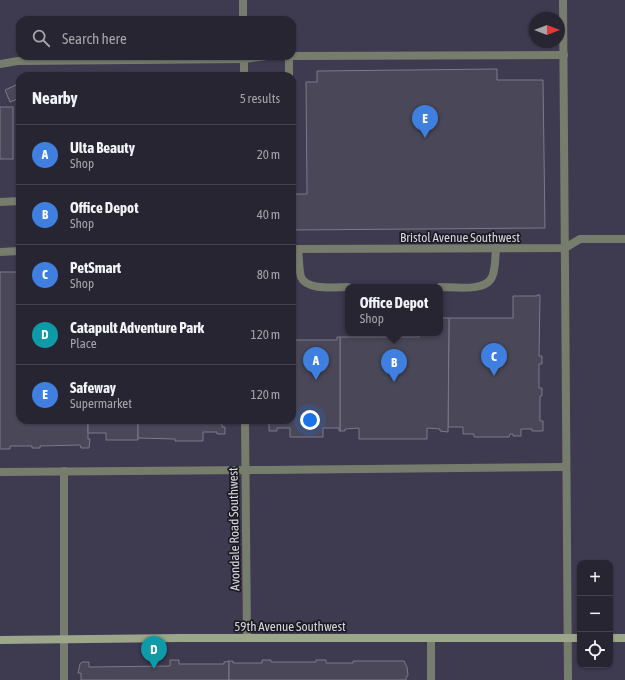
<!DOCTYPE html>
<meta charset="utf-8">
<style>
body{margin:0;font-family:"Asap Condensed",sans-serif;background:#33313d;color:#f1f3f6}
.controls{position:absolute;right:12px;bottom:12px;display:grid;overflow:hidden;border-radius:8px;box-shadow:0 1px 3px #0004}
.controls button{width:36px;height:36px;display:grid;place-items:center;padding:0;border:0;border-bottom:1px solid #43424d;background:#272531;color:#f1f3f6;font:20px sans-serif}
.compass{position:absolute;left:529px;top:12px;width:36px;height:36px;border-radius:50%;background:#272531;box-shadow:0 1px 3px #0004;rotate:90deg}
.you{position:absolute;left:310px;top:420px;width:14px;height:14px;margin:-10px;border:3px solid #fff;border-radius:50%;background:#1a73e8;box-shadow:0 0 0 6px #1a73e833}
.badge{display:grid;place-items:center;width:26px;height:26px;border-radius:50%;background:#8c9099;color:#fff;font-size:13px;font-weight:700}
.pin{position:absolute;translate:-50% -33px;filter:drop-shadow(0 1px 2px #0008)}
.pin::after{content:'';position:absolute;top:21px;width:14px;height:12px;background:inherit;clip-path:polygon(0 0,100% 0,50% 100%)}
.popup{position:absolute;left:345px;top:284px;width:98px;height:52px;box-sizing:border-box;display:grid;place-content:center;border-radius:8px;background:#272531;filter:drop-shadow(0 1px 3px #0005);font-size:13px;white-space:nowrap;color:#a4a5ab}
.popup b{font-size:15px;color:#f1f3f6}
.popup::after{content:'';position:absolute;left:50%;top:100%;margin-left:-8px;border:8px solid transparent;border-top-color:#272531}
.list{margin:0;padding:0;list-style:none}
h2{display:flex;justify-content:space-between;align-items:center;height:52px;margin:0;padding:0 16px;font-size:17px}
h2 small{font-size:13px;font-weight:400;color:#a4a5ab}
.list li{display:grid;grid-template-columns:26px 1fr auto;gap:12px;align-items:center;box-sizing:border-box;height:60px;padding:0 16px;border-top:1px solid #43424d}
.list b{display:block;font-size:15px;white-space:nowrap}
.list p{margin:0;font-size:13px;white-space:nowrap;color:#a4a5ab}
.list em{font-size:13px;font-style:normal;color:#a4a5ab}
.icon{flex:none;width:22px;height:22px;fill:none;stroke:currentColor;stroke-width:2;stroke-linecap:round;stroke-linejoin:round}
.map{position:relative;flex:none;width:625px;height:680px;overflow:hidden}
.search{position:absolute;background:#272531;box-shadow:0 1px 3px #0004;left:16px;top:16px;width:280px;height:44px;display:flex;align-items:center;gap:10px;box-sizing:border-box;padding:0 14px;border-radius:12px;color:#a4a5ab;font-size:15px}
.panel{position:absolute;background:#272531;box-shadow:0 1px 3px #0004;left:16px;top:72px;width:280px;height:352px;border-radius:12px}
.map>svg:first-child{display:block}
.built{fill:#3e3a50;fill-rule:evenodd}
.building{fill:#4a4858;stroke:#7b798b}
.lines{fill:none;stroke-linecap:round;stroke-linejoin:round}
.lane{stroke:#767d6c;stroke-width:8}
.street{stroke:#767d6c;stroke-width:8}
.secondary{stroke:#9ba68b;stroke-width:8}
.labels{text-anchor:middle;dominant-baseline:central;stroke-width:3.5;stroke-linejoin:round;paint-order:stroke}
.street-label{font-size:13px;fill:#d7d5df;stroke:#1b1a21}
</style>
<div class="map">
<svg width="625" height="680" viewBox="0 0 625 680">
<rect width="100%" height="100%" fill="#343141"/>
<!-- built -->
<path class="built" d="M0 0H625V680H0ZM535 18H559V42H535ZM20 20H292V56H20ZM20 76H292V420H20ZM348 287H440V333H348ZM580 563H610V665H580Z"/>
<!-- building -->
<g class="building">
<polygon points="497,69 497,80 543,80 545,228 292,230 292,194 307,194 306,82 317,82 317,71"/>
<polygon points="16,85 20,93 20,98 10,102 5,90"/>
<rect x="0" y="107" width="13" height="52"/>
<polygon points="0,272 20,272 20,420 88,420 88,439 90,439 89,448 81,448 80,445 40,446 40,448 32,448 32,446 10,446 10,449 0,449"/>
<polygon points="537,295 540,295 539,356 542,356 542,364 539,364 539,388 542,388 542,396 540,396 540,421 543,421 543,431 532,431 532,429 521,429 521,436 513,436 513,434 510,434 509,437 474,437 474,434 463,434 463,427 448,427 449,318 513,318 513,296 537,296"/>
<polygon points="440,318 449,318 448,432 440,431 440,429 427,428 427,439 359,439 359,428 345,429 345,431 340,431 340,337 419,337 421,333 440,333"/>
<polygon points="337,337 340,337 340,431 339,431 339,428 323,428 323,437 290,437 290,428 277,428 277,431 269,431 269,420 292,420 292,340 337,340"/>
<polygon points="88,420 138,420 138,440 106,440 106,433 88,433"/>
<polygon points="138,420 222,420 222,427 225,427 225,434 217,434 217,432 203,432 203,441 175,441 175,439 138,438"/>
<polygon points="170,660 179,660 179,664 224,664 224,662 229,661 229,680 81,680 81,673 78,673 80,664 82,662 89,662 89,667 170,666"/>
<polygon points="262,660 271,660 271,662 316,662 316,660 326,660 326,663 353,663 353,661 404,661 407,667 408,675 406,678 406,680 229,680 229,661 233,661 233,663 262,663"/>
</g>
<g class="lines">
<!-- lane -->
<g class="lane">
<polyline points="292,56 564,55"/>
<polyline points="0,64 18,61 244,59 267,56 285,56"/>
<polyline points="289,76 289,56"/>
<polyline points="0,202 20,201"/>
<path d="M298 249C299 256 299 271 301 277 307 291 335 287 348 287"/>
<path d="M440 287C454 287 486 292 492 277 496 268 495 257 496 248"/>
<polyline points="0,472 266,470 566,467"/>
<polyline points="431,638 431,680"/>
<polyline points="64,680 64,471"/>
</g>
<!-- street -->
<g class="street">
<polyline points="243,0 243,20"/>
<polyline points="563,0 568,680"/>
<polyline points="244,56 244,76"/>
<polyline points="292,249 565,248 580,239 625,239"/>
<polyline points="0,252 20,251"/>
<polyline points="245,420 247,638"/>
</g>
<!-- secondary -->
<g class="secondary">
<polyline points="610,638 625,638"/>
<polyline points="0,640 180,638 580,638"/>
</g>
</g>
<g class="labels">
<!-- street labels -->
<g class="street-label">
<text x="460" y="237">Bristol Avenue Southwest</text>
<text transform="translate(234 529) rotate(-91)">Avondale Road Southwest</text>
<text x="290" y="626">59th Avenue Southwest</text>
</g>
</g>
</svg>
<div class="controls">
<button>+</button>
<button>−</button>
<button><svg class="icon" aria-label="locate" viewBox="0 0 24 24"><circle cx="12" cy="12" r="6"/><path d="M12 2v4M12 18v4M2 12h4M18 12h4"/></svg></button>
</div>
<svg class="compass" viewBox="-18 -18 36 36"><path d="M0-13l5 13h-10z" fill="#e53935"/><path d="M0 13l5-13h-10z" fill="#a4a5ab"/></svg>
<div class="you"></div>
<div class="pin badge" style="left:316px;top:380px;background:#3f7fe0">A</div>
<div class="pin badge" style="left:394px;top:382px;background:#3f7fe0">B</div>
<div class="popup"><b>Office Depot</b>Shop</div>
<div class="pin badge" style="left:494px;top:376px;background:#3f7fe0">C</div>
<div class="pin badge" style="left:154px;top:669px;background:#0f9aa8">D</div>
<div class="pin badge" style="left:425px;top:138px;background:#3f7fe0">E</div>
<div class="search"><svg class="icon" aria-label="search" viewBox="0 0 24 24"><circle cx="10" cy="10" r="6"/><path d="M15 15l6 6"/></svg>Search here</div>
<section class="panel">
<h2>Nearby<small>5 results</small></h2>
<ul class="list">
<li><span class="badge" style="background:#3f7fe0">A</span><div><b>Ulta Beauty</b><p>Shop</p></div><em>20 m</em></li>
<li><span class="badge" style="background:#3f7fe0">B</span><div><b>Office Depot</b><p>Shop</p></div><em>40 m</em></li>
<li><span class="badge" style="background:#3f7fe0">C</span><div><b>PetSmart</b><p>Shop</p></div><em>80 m</em></li>
<li><span class="badge" style="background:#0f9aa8">D</span><div><b>Catapult Adventure Park</b><p>Place</p></div><em>120 m</em></li>
<li><span class="badge" style="background:#3f7fe0">E</span><div><b>Safeway</b><p>Supermarket</p></div><em>120 m</em></li>
</ul>
</section>
</div>
